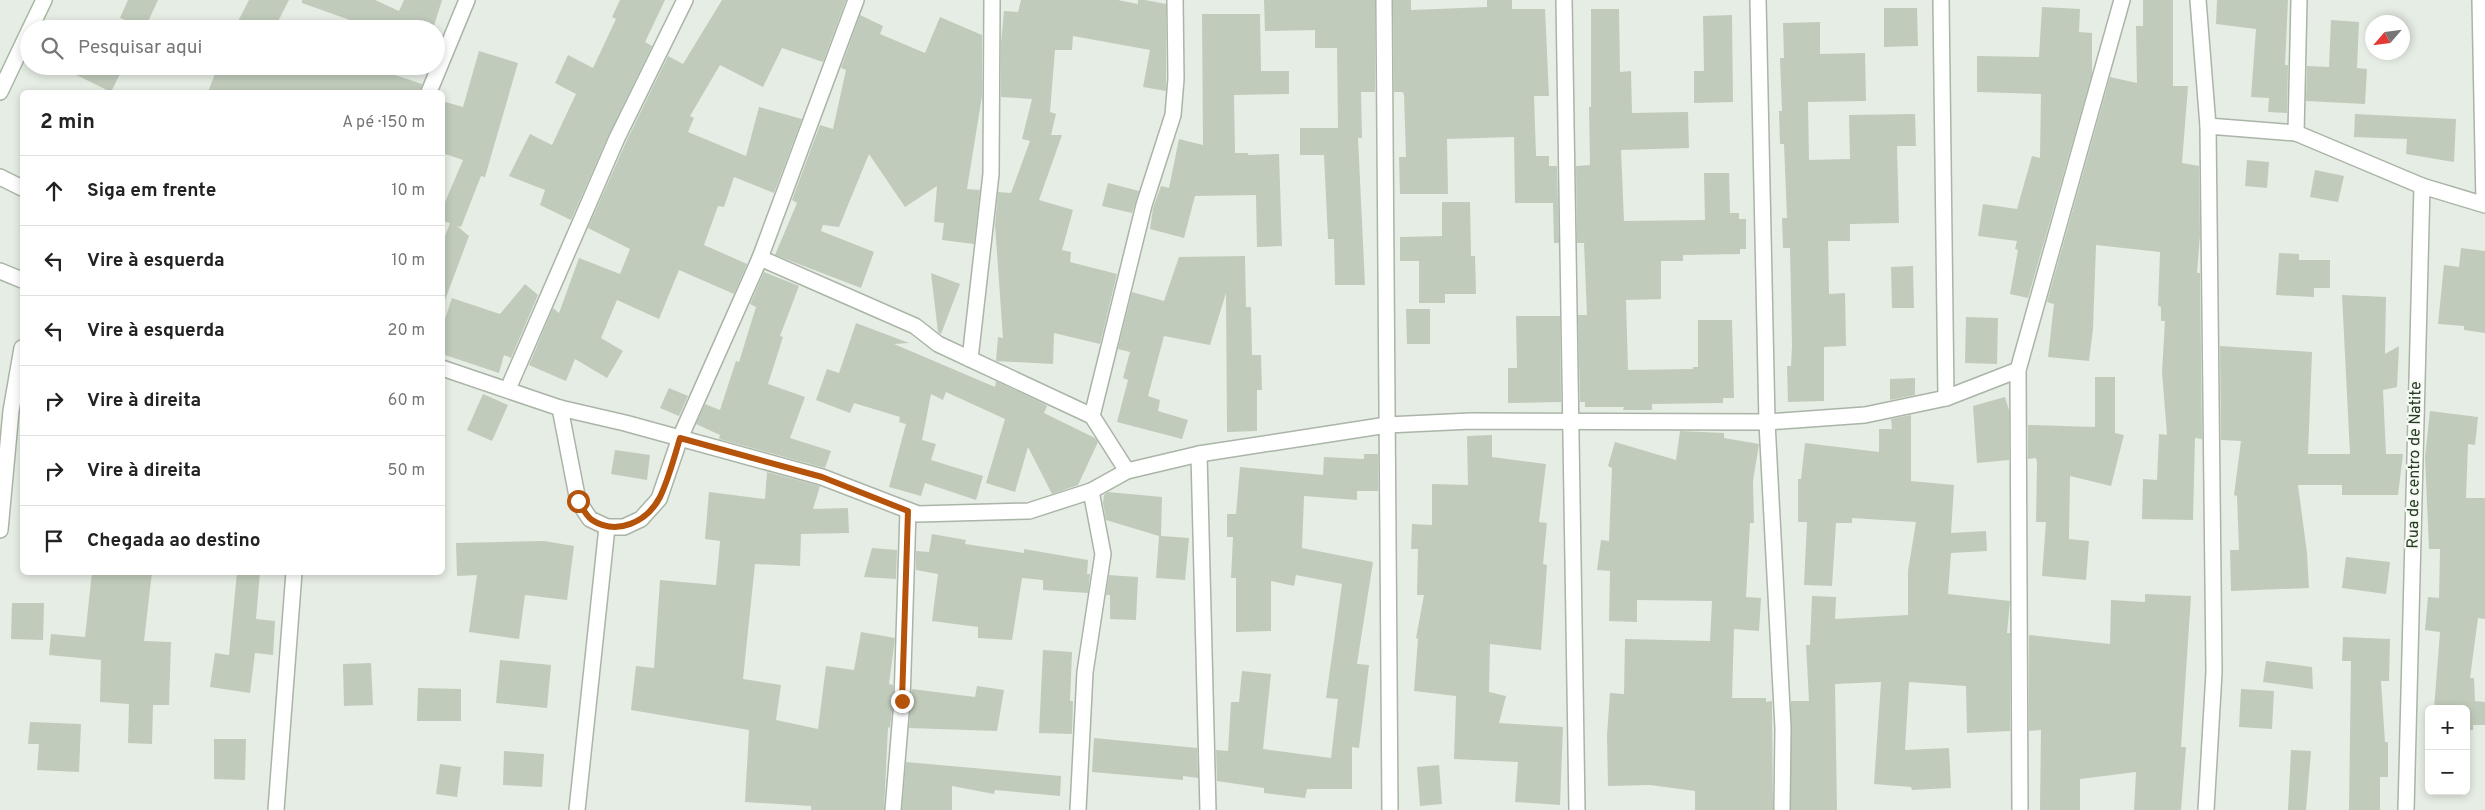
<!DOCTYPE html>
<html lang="pt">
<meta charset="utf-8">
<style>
body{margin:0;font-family:Overpass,sans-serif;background:#f2f2f2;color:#222}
.controls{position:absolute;right:15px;bottom:15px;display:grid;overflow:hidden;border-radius:8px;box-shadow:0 2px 8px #0003}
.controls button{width:45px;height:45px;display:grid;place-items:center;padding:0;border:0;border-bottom:1px solid #e0e0e0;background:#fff;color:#222;font:25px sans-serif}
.compass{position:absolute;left:2365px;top:15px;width:45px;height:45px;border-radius:50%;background:#fff;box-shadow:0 2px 8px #0003;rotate:242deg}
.stop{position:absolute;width:15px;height:15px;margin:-11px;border:4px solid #b45309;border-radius:50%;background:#fff}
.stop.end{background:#b45309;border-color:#fff;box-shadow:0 1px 5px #0008}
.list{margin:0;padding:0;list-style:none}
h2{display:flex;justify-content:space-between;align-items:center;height:65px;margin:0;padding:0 20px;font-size:21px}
h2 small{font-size:16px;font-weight:400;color:#767676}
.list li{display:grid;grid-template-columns:32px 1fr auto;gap:15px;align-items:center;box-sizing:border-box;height:70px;padding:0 20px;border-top:1px solid #e0e0e0}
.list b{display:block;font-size:19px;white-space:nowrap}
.list em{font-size:16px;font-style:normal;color:#767676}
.icon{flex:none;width:28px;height:28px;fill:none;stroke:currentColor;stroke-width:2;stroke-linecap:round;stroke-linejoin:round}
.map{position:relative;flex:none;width:2485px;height:810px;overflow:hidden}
.search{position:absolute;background:#fff;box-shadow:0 2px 8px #0003;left:20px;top:20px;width:425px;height:55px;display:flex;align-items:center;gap:12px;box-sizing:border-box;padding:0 18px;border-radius:28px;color:#767676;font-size:19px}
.panel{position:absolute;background:#fff;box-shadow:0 2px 8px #0003;left:20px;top:90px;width:425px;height:485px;border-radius:8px}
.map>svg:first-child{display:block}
.building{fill:#c0cbbc}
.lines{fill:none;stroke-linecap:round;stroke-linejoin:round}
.street-casing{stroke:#a9b5a6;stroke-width:18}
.secondary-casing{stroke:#a7b9a2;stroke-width:18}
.street{stroke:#fff;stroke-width:15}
.secondary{stroke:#fff;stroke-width:15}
.route{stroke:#b45309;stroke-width:6}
.labels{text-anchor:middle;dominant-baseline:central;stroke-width:4.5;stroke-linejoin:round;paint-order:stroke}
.street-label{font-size:16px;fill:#263f23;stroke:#f6f9f4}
</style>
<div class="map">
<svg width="2485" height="810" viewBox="0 0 2485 810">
<rect width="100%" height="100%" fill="#e6ede4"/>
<!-- building -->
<g class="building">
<polygon points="128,0 158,0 145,28 120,18"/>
<polygon points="249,0 289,0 274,29 234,29"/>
<polygon points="302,0 375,0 399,11 404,0 442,0 433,29 359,29 361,24 302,3"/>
<polygon points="620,0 665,0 645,42 652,46 609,134 571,220 540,205 545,190 509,176 530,134 552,145 576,94 555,83 568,55 593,68 616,19 612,17"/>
<polygon points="722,0 846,0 823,62 782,48 763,87 720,65 690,116 694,118 688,132 746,156 759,107 802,119 774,193 734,177 724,207 718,206 704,245 747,264 734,294 679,270 659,319 617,300 601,338 623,351 607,378 575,359 566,381 529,365 553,308 559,313 579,258 620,274 630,249 588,228 626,142 668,56 683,64"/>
<polygon points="1021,0 1118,0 1138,4 1138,0 1145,0 1166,4 1166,91 1143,87 1150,50 1073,36 1072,50 1055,50 1050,112 1056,114 1051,135 1062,135 1039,200 1073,210 1062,250 1071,252 1070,262 1117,274 1100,344 1054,333 1053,364 996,361 998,337 1003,338 995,225 998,192 1011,193 1030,141 1022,139 1032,99 1001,97 1001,43 1004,11 1018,12"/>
<polygon points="1264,0 1375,0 1375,92 1361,92 1362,138 1358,138 1365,285 1335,285 1334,239 1328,239 1324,155 1300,155 1300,128 1338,128 1337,48 1315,48 1315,30 1265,31"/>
<polygon points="1393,0 1411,0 1411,10 1487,7 1487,0 1512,0 1512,9 1545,9 1549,96 1534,96 1536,156 1549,156 1549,166 1557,166 1559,243 1554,243 1553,203 1515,203 1514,137 1447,139 1448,194 1400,194 1399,157 1406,157 1404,94 1402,92 1394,92"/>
<polygon points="2143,0 2173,0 2173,86 2188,86 2182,163 2199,166 2200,235 2197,273 2200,273 2202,439 2195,438 2193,520 2142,519 2143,479 2157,480 2159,434 2167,435 2162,372 2165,321 2161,321 2161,307 2158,306 2160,252 2096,245 2093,329 2089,361 2048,357 2054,304 2047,302 2110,77 2137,83 2136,26 2143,26"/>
<polygon points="2217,0 2288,0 2285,65 2288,65 2287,113 2268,112 2269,98 2251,97 2256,29 2216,24"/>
<polygon points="2042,7 2080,9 2079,32 2092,33 2092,74 2028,298 2010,294 2018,250 2015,249 2017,241 1978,236 1983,204 2017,209 2032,156 2040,158 2041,94 1977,92 1977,56 2039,57"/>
<polygon points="1884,8 1917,8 1918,46 1884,47"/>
<polygon points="1591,9 1619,9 1620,72 1631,71 1632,113 1688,112 1689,148 1621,150 1624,221 1705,220 1704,173 1729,173 1730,213 1739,213 1739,219 1746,219 1746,249 1740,249 1740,254 1683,255 1683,261 1661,261 1661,299 1626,300 1628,370 1693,369 1693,367 1698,367 1698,320 1732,320 1734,398 1723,398 1723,403 1652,404 1652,410 1623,410 1624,407 1585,407 1585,402 1580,402 1578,315 1587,315 1584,243 1577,243 1576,166 1590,165 1589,107 1591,107"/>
<polygon points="1202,14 1260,14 1261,71 1289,71 1289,94 1234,95 1235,153 1248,153 1248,155 1279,154 1282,246 1257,247 1256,195 1195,196 1184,238 1150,229 1153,208 1161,186 1169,188 1179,139 1203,145"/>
<polygon points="860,15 883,26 880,34 925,53 940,17 982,35 982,96 967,189 980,190 974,244 942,240 944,223 934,222 937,186 905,207 869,154 839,227 823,225 821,231 874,252 861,288 775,255 797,203 792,200 820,125 833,129 846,70 841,68"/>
<polygon points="1732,15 1733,102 1694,103 1694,71 1704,71 1703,16"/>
<polygon points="2331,20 2359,22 2357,68 2367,69 2365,104 2306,101 2307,66 2329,67"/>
<polygon points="1820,22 1820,54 1865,53 1866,101 1808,102 1809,160 1850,159 1849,115 1915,114 1916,146 1897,146 1899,223 1850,224 1850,241 1828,241 1829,294 1845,293 1846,346 1824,347 1824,401 1788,402 1787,366 1791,366 1792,346 1790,248 1783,248 1782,218 1787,218 1784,144 1780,144 1779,111 1782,111 1780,58 1784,58 1783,23"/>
<polygon points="479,51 518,63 485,177 481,176 461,227 457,226 469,236 445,300 442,299 442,244 450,223 442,221 442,209 463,160 442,153 442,101 463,107"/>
<polygon points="58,66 124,66 111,92"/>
<polygon points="218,66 385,66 383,71 422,84 420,92 208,92"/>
<polygon points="2355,114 2456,119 2454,162 2406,154 2407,139 2354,137"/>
<polygon points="2247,160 2269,162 2267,188 2245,186"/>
<polygon points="2315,170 2344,176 2338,202 2310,197"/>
<polygon points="1108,183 1139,191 1132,213 1102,206"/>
<polygon points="1442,202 1470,202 1471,256 1475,256 1476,294 1445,294 1445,303 1419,303 1419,261 1400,261 1400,237 1442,236"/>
<polygon points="2461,248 2485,251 2485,333 2464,330 2464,326 2438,324 2444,265 2459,267"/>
<polygon points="2279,253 2299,254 2299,260 2330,260 2330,288 2314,288 2314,297 2276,295"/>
<polygon points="1245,256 1246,307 1251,307 1252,355 1261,355 1262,390 1257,390 1257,431 1227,432 1226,293 1210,345 1164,336 1148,396 1160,400 1158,411 1188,420 1182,439 1117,422 1128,380 1123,378 1130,352 1118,349 1132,292 1164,301 1179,257"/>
<polygon points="1913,266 1914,308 1892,308 1891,267"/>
<polygon points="764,272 799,286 780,336 783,337 768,384 805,397 790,438 831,451 825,468 719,439 720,435 696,424 705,404 720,410 736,361 739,362 756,307 750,304"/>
<polygon points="931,273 960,284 941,334 938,332"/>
<polygon points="525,284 538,295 511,358 504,355 499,373 442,354 442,328 452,298 500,314"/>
<polygon points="2342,295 2386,297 2385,354 2399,346 2397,387 2383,390 2386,454 2403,454 2398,495 2342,495 2342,485 2298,485 2307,553 2309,588 2231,591 2230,550 2239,550 2237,496 2234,495 2241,441 2221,440 2220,346 2312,352 2308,454 2350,454"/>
<polygon points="1406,309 1430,309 1430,344 1407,344"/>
<polygon points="1516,316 1560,316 1561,402 1508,403 1508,368 1517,368"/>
<polygon points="1966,317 1998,318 1997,364 1965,363"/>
<polygon points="856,323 909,343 894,344 995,387 996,381 1042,403 1047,406 1044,413 1095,438 1098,442 1078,485 1052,494 1028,447 1015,492 986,483 1005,419 946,392 943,400 931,394 922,440 936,444 931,460 983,476 976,500 925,483 921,496 889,487 906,424 899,422 900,417 854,403 850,413 816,400 827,369 839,373"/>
<polygon points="2095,377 2115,377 2115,433 2124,435 2111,486 2070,476 2069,539 2089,541 2086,580 2042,576 2046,522 2036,522 2037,463 2036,458 2028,459 2028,425 2095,427"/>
<polygon points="1915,378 1915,395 1890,400 1890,379"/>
<polygon points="669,388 688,396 679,416 660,408"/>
<polygon points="483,394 508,405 492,441 467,430"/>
<polygon points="2005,397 2009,410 2009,460 1977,463 1973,406"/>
<polygon points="2430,411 2478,417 2475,445 2468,444 2466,498 2485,498 2485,619 2478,618 2470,678 2474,678 2475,701 2485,702 2485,725 2473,725 2473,730 2466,730 2466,709 2434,709 2440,632 2425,630 2428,597 2439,598 2440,549 2429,549 2425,457"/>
<polygon points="1911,415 1911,481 1954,485 1951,533 1986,531 1987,551 1951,553 1948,594 2010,601 2007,633 2010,633 2010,731 1967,733 1966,686 1909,682 1905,750 1949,748 1951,788 1912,790 1911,787 1874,784 1881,682 1835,684 1837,810 1791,810 1791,701 1809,701 1806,645 1810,645 1812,596 1836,597 1835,619 1908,615 1908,571 1916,522 1852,518 1852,523 1836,523 1832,586 1804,585 1807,522 1798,522 1798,479 1801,479 1805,443 1879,452 1879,429 1892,429 1891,419"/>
<polygon points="1680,431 1724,433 1724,438 1759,444 1753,481 1754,523 1750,523 1746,597 1761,598 1759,631 1734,629 1732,698 1766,698 1766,702 1772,701 1773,810 1695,810 1695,791 1650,785 1608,786 1607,735 1610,693 1624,694 1625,639 1710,641 1712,601 1637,600 1637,622 1609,621 1610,571 1597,570 1601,540 1609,541 1612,468 1608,466 1615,442 1676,460"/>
<polygon points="1492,435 1492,457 1546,464 1539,522 1547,523 1543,564 1547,565 1541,650 1490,644 1489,692 1506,696 1499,723 1563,727 1560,805 1515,802 1518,762 1454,759 1456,696 1414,691 1418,639 1416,638 1424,595 1417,595 1418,549 1411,549 1412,524 1432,525 1432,484 1468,485 1467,436"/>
<polygon points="615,450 650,455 647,480 611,474"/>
<polygon points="1364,454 1378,454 1378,491 1357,491 1357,500 1304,496 1302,548 1373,562 1357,664 1369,665 1359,748 1352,747 1352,789 1307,789 1305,798 1264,793 1264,788 1217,781 1216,750 1228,751 1231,702 1239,702 1242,671 1271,674 1263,749 1331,758 1338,699 1326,698 1342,584 1296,575 1294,586 1271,581 1271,631 1236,632 1236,578 1231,578 1233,537 1227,537 1227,514 1236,514 1240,467 1323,475 1324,457 1364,459"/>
<polygon points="767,472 820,486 813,509 848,508 849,533 801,534 800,566 755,564 743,679 781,685 776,720 818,729 826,666 854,670 861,632 895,638 889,684 893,685 893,700 890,728 888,727 884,810 811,810 811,806 745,802 749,730 631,710 636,666 654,668 660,580 716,585 720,541 705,539 709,492 765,499"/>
<polygon points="1108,492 1162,497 1161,536 1189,538 1185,580 1156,578 1159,536 1106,520 1103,503 1104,495"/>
<polygon points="932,534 966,540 965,544 1024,553 1024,549 1088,560 1087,574 1090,574 1088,593 1043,590 1043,580 1022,578 1012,640 978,638 978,627 932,621 938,574 916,570 916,551 929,552"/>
<polygon points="544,541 574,546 567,600 525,595 519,639 469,632 477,575 457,576 456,543"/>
<polygon points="872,548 897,550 896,579 864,577"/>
<polygon points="2346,557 2390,562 2386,594 2342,588"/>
<polygon points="92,572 152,572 144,641 171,642 169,705 153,705 152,744 128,743 129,704 100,702 101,660 49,655 51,634 85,637"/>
<polygon points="237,572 260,572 256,619 275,621 273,655 255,653 250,693 210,687 215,653 229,655"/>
<polygon points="1109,575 1138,577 1136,620 1110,619 1110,595 1106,595"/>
<polygon points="2145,594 2191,596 2181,747 2186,747 2181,810 2134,810 2136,772 2080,779 2080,810 2040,810 2041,730 2029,731 2029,635 2110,644 2111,600 2145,602"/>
<polygon points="12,603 44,603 43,640 11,639"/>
<polygon points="2343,637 2390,639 2389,681 2381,681 2385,742 2388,742 2388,777 2380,777 2380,810 2349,810 2351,661 2342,661"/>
<polygon points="1043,650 1072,652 1070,701 1073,701 1072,734 1039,733"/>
<polygon points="500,660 551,665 547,708 496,703"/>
<polygon points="2266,661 2312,667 2313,689 2263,682"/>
<polygon points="371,663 373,705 344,706 343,664"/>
<polygon points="977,686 1004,690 997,731 909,728 912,689 975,697"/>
<polygon points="418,688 461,689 461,721 417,721"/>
<polygon points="2241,689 2274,691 2272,729 2239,727"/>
<polygon points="30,722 81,724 79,772 37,770 39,744 28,744"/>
<polygon points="1094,738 1197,748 1198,778 1183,776 1183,780 1092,772"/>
<polygon points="214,739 246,739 245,780 214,779"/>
<polygon points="2291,750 2311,751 2306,810 2288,810"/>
<polygon points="504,751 544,754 542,787 503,785"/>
<polygon points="906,762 1061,776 1060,796 995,790 994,794 952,786 952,810 902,810"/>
<polygon points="440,764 461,767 457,797 436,794"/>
<polygon points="1439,765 1442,804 1420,806 1417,767"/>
</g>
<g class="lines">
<defs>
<g id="street">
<polyline points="1384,0 1390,810"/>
<polyline points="1564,0 1577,810"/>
<polyline points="1941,0 1946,398"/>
<polyline points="2198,0 2208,126"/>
<polyline points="2480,0 2484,204"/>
<polyline points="429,92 467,0"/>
<polyline points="2296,133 2299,0"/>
<polyline points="0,177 22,188"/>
<polyline points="760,258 856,0"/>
<polyline points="0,271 22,280"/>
<polyline points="970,359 991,174 992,0"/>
<polyline points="442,368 560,408 625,423 822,477 918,514 1029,511 1091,491 1127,471 1199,454 1387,425 1471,421 1767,422 1758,0"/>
<polyline points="2018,370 2020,810"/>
<polyline points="508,389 617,138 685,0"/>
<polyline points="560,408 578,501 590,519 607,527 624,527 641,519 659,499 680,438 760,258 915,326 938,344 1092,416 1127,471"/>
<polyline points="1092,416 1144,205 1173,115 1176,79 1175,0"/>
<polyline points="1199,454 1208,810"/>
<polyline points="0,530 11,411 22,348"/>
<polyline points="276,810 294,572"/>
<polyline points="577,810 607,527"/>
<polyline points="893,810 902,701 908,511"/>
<polyline points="1078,810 1085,672 1103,554 1091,491"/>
<polyline points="1782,810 1783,728 1767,422 1865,415 1946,398 2018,370 2122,0"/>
<polyline points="2206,810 2214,672 2208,126 2296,133 2422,186"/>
<polyline points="2406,810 2422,186 2485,205"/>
</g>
<g id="secondary">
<polyline points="30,29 44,0"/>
<polyline points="0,92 29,31"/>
</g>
</defs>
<!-- street casing -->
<use href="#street" class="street-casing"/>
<!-- secondary casing -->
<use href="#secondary" class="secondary-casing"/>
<!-- street -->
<use href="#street" class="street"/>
<!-- secondary -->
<use href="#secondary" class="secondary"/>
</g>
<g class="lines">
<!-- route -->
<path class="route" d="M578 501C582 507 586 516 592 520 617 536 647 522 660 497 669 478 674 458 680 438L822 477 908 511 902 701"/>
</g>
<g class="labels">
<!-- street labels -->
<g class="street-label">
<text transform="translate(2415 465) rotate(-89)">Rua de centro de Natite</text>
</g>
</g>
</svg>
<div class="controls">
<button>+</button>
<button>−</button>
</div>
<svg class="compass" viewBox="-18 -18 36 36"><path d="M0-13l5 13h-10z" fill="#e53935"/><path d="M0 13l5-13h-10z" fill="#767676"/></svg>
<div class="stop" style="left:578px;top:501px"></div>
<div class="stop end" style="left:902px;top:701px"></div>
<div class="search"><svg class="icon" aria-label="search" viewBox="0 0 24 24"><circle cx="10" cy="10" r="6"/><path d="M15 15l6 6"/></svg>Pesquisar aqui</div>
<section class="panel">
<h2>2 min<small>A pé · 150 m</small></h2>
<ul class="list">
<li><svg class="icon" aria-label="ahead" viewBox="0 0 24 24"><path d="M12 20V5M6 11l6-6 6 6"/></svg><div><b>Siga em frente</b></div><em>10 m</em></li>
<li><svg class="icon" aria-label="left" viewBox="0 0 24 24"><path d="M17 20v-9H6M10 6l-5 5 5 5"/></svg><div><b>Vire à esquerda</b></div><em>10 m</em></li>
<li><svg class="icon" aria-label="left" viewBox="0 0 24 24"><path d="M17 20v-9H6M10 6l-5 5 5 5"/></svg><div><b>Vire à esquerda</b></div><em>20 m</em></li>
<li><svg class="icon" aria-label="right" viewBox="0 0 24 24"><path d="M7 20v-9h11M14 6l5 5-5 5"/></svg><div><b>Vire à direita</b></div><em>60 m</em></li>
<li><svg class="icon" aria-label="right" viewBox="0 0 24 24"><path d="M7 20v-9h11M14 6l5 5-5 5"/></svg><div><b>Vire à direita</b></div><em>50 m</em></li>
<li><svg class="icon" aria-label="arrive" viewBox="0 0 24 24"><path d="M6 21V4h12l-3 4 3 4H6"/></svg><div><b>Chegada ao destino</b></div></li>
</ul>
</section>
</div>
